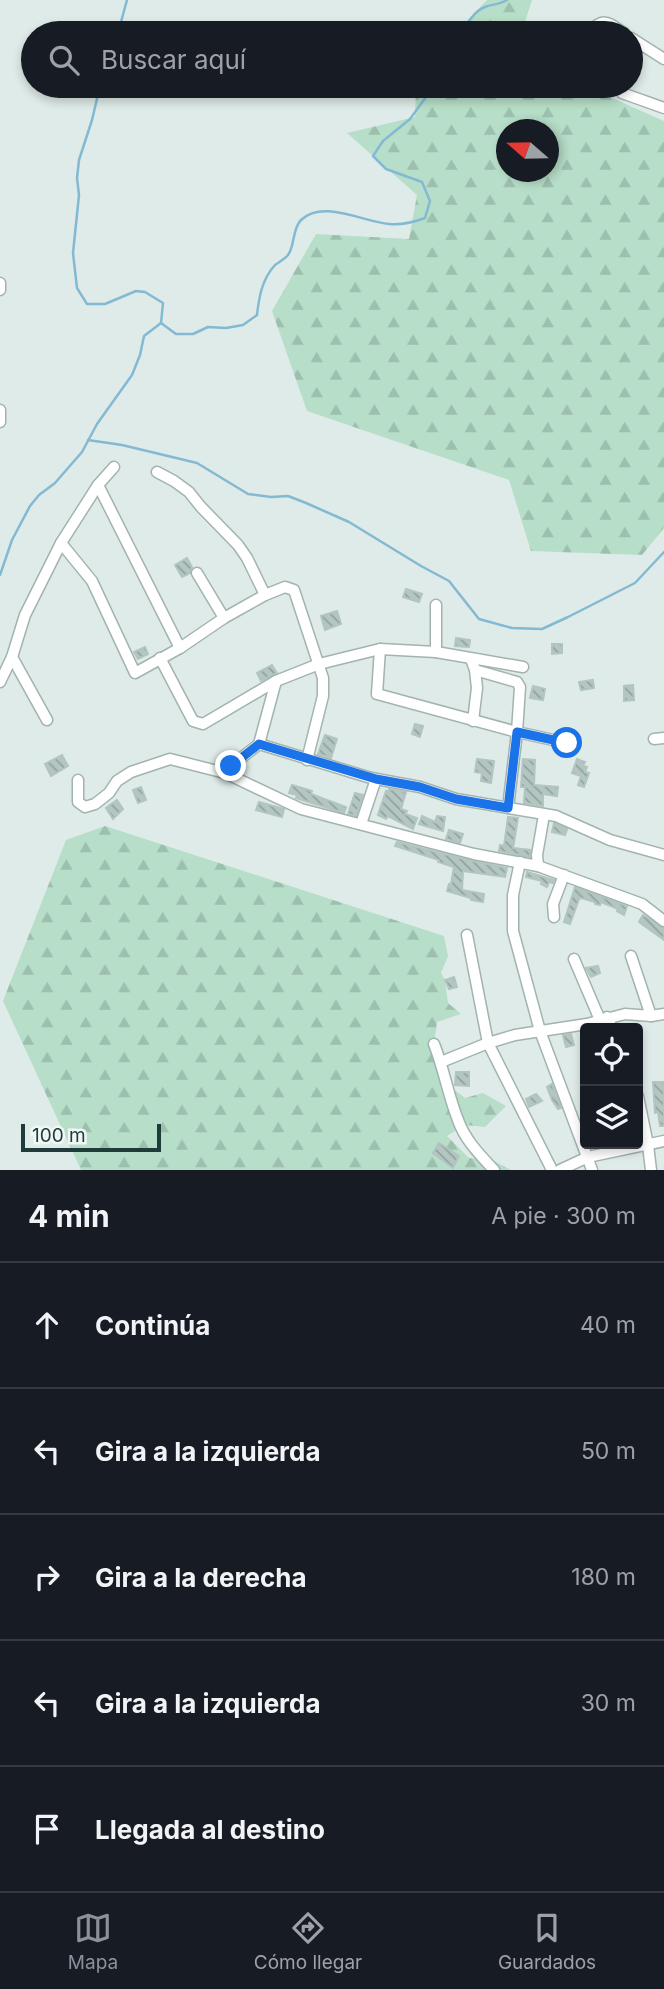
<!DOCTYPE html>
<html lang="es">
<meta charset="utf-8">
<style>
body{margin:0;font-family:Inter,sans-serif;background:#20242c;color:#f1f3f6}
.controls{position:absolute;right:21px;bottom:21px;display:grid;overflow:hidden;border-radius:7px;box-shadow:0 4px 10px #0003}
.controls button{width:63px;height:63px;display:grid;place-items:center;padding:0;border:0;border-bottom:2px solid #363941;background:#171b24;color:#f1f3f6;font:35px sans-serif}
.compass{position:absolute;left:496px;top:119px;width:63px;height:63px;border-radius:50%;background:#171b24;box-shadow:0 4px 10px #0003;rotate:290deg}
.scale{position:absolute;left:21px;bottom:18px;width:140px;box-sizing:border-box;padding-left:7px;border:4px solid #1f3c3a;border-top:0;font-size:19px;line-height:24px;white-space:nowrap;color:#1f3c3a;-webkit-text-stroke:5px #f0f8f5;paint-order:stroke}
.stop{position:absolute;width:21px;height:21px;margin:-16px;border:5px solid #1a73e8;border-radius:50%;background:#fff}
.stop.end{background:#1a73e8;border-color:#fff;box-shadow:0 2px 7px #0008}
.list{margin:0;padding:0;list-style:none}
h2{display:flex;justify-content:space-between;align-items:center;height:91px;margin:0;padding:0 28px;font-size:30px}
h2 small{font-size:23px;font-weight:400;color:#9ea1a6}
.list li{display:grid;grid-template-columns:46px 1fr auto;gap:21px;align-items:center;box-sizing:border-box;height:126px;padding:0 28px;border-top:2px solid #363941}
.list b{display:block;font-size:26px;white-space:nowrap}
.list em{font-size:23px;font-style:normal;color:#9ea1a6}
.icon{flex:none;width:38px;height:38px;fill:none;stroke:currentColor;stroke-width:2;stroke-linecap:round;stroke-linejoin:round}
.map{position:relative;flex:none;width:664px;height:1170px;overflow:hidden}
.search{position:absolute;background:#171b24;box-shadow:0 4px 10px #0003;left:21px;right:21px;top:21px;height:77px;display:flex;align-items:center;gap:18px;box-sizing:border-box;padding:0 24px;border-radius:38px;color:#9ea1a6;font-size:26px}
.sheet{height:721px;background:#171b24}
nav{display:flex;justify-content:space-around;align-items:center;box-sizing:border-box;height:98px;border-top:2px solid #363941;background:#171b24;font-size:19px;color:#9ea1a6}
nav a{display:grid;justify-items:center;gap:4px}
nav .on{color:#8c9099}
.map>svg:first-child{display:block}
.forest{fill:url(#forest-firs);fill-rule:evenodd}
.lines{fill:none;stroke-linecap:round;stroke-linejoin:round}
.stream{stroke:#84b9d3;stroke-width:2.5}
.building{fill:url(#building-back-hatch);stroke:#b1c5c1;stroke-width:2}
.minor-casing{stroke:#a2b3b0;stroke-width:13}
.minor{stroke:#fff;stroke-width:10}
.route{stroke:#1a73e8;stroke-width:9}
</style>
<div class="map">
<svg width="664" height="1170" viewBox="0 0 664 1170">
<defs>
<pattern id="forest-firs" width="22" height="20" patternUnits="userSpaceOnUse" patternTransform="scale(1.75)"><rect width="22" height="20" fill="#b7dec8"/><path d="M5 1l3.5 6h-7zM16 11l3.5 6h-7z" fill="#9dbfad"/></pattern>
<pattern id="building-back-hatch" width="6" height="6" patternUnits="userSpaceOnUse" patternTransform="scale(1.75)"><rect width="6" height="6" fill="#b4c6c2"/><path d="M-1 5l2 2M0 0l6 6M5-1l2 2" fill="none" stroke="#92a29f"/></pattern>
</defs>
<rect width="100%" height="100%" fill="#dfebe8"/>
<!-- forest -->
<g class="forest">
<polygon points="487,0 532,0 524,25 529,33 455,33"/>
<path d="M416 86H585L664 121V528L642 555 531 551 509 480 307 411 272 311 316 234 409 239 417 195 347 133 415 117ZM506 130H548V172H506Z"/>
<path d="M105 826 444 936 448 956 441 973 445 980 448 1003 461 1014 437 1022 435 1037 444 1054C435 1080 446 1083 465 1098L483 1093 506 1106 485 1127 465 1125 447 1136 469 1158 490 1159 511 1170H81L3 1001 66 840Z"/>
</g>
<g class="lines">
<!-- stream -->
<g class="stream">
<polyline points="118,33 127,0"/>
<path d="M462 33C467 24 474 11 485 7 492 4 499 5 507 0"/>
<path d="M161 323 176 334H193L208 327 226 328 243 325 257 315C259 297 262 279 275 265 279 262 285 259 288 255 295 246 292 229 301 220 323 199 363 222 389 224 402 225 412 223 425 218L430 201 422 182 386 169 373 156 383 141 410 119 434 86"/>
<polyline points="88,440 122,445 197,463 248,494 271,497 288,496 306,503 349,522 421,566 449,581 479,619 512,628 542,629 568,617 635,583 664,552"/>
<polyline points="0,575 12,540 30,506 39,495 55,483 82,452 97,424 132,375 140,355 144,336 161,323 163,303 145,292 136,291 105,304 87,304 77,288 73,253 79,195 77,178 79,160 92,120 100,86"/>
</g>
</g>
<!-- building -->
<g class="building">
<polygon points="187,558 192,567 190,573 182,577 175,565"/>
<polygon points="406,589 422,594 419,602 403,597"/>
<polygon points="337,611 341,624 325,630 321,616"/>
<polygon points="456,638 470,640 469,647 455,646"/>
<polygon points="552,644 562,644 562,653 552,654"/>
<polygon points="145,647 148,654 138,659 134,652"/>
<polygon points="272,665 277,673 261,681 257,673"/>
<polygon points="593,680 594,688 581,690 579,682"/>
<polygon points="633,685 634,700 624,701 624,686"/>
<polygon points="533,686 545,689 543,700 530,698"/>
<polygon points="415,724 423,726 420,737 412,734"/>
<polygon points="325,735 337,739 331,758 318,754"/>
<polygon points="62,755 68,766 51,776 45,764"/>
<polygon points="477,759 494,761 491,783 481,781 482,773 475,772"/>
<polygon points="523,759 535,760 534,785 558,787 557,796 543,794 543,806 524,803 525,787 521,787"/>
<polygon points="577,759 585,762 583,766 587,767 585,772 589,773 584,787 578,785 581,776 572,773"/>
<polygon points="292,785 312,791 311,794 346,807 344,813 296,798 297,795 289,793"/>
<polygon points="141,787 146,800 138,803 133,790"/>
<polygon points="389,789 406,792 401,809 407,811 405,814 417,818 413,829 388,816 386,819 378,815 386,791 388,792"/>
<polygon points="355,793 363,795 356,816 348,814"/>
<polygon points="117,800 123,809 113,819 106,808"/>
<polygon points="259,802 284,809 282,817 256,810"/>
<polygon points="422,816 435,822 437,816 445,817 443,831 419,824"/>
<polygon points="508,817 518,818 513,848 530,850 530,857 499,851 500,845 504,846"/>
<polygon points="554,823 567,829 565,835 552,832"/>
<polygon points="449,830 463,834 460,843 446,839"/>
<polygon points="397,842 472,861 507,868 505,877 463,871 462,890 484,894 483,902 471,900 471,898 447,891 449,884 451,884 454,867 438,862 439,860 395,846"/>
<polygon points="527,872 554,880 553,883 549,882 547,887 541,884 542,881 526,877"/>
<polygon points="575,887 627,906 624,915 617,911 618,909 601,902 600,905 595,904 595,902 581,898 579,899 570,924 564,922"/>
<polygon points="643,915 664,928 664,940 639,922"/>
<polygon points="598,966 600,973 591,977 586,968"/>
<polygon points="454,977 457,987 449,989 445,980"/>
<polygon points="571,1034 574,1045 566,1047 563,1035"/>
<polygon points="456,1072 469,1072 469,1086 455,1085"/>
<polygon points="653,1082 664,1082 664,1126 660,1126 658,1112 655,1113"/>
<polygon points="552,1084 561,1108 558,1109 552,1100 547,1087"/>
<polygon points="536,1094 542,1101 529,1107 526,1099"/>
<polygon points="439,1143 459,1156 453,1168 433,1153"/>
</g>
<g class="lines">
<defs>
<g id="minor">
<path d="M587 33C604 17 606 21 624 33"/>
<polyline points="631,38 664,59"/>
<polyline points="622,93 664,108"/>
<polyline points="0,283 0,290"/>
<polyline points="0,410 0,422"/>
<polyline points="157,472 174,481 189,492 201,507 238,545 247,558 265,595"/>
<polyline points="98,485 180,648"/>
<polyline points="61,543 92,581 135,673 180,648 224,618 265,595 285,587 294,590 323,678 323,696 307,760"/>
<polyline points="197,573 224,618"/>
<polyline points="380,649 377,694 517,732 567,743"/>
<polyline points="436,652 436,605"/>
<polyline points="160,658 193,721 203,724 276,681 319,664 380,649 436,652 523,667"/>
<polyline points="471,659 475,670 517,682 520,687 517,732 508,808"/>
<polyline points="0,682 12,657"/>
<polyline points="47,720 12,657 25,615 61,543 98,485 114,467"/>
<polyline points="473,721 477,688 475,670"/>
<polyline points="654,739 664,738"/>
<polyline points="259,744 276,681"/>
<polyline points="225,773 231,766 259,744 371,778 420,787 456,799 556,816 610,840 664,855"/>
<polyline points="78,780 78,802 85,807 95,804 109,793 117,781 131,772 170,759 225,773 301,809 474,854 538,866 642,904 664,921"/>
<polyline points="361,824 376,779"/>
<polyline points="520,862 513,895 513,931 540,1031 592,1170"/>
<polyline points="538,866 537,855 544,815"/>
<polyline points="554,917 553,904 564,875"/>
<polyline points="467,935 488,1043 552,1170"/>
<polyline points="631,956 651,1016"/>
<polyline points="574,959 600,1020"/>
<polyline points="607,1017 612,1028"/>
<path d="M434 1044C444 1069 448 1095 458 1120 465 1140 480 1155 494 1170"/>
<polyline points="441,1062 488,1043 515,1035 587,1024 625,1014 651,1016 664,1014"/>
<polyline points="638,1096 648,1145 651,1170"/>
<polyline points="560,1170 588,1157 664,1141"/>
</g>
</defs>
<!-- minor casing -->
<use href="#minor" class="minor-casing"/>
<!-- minor -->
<use href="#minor" class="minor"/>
</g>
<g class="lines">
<!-- route -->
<polyline class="route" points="231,766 259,744 376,779 420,787 456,799 508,808 517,732 567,743"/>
</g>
</svg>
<div class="controls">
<button><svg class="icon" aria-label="locate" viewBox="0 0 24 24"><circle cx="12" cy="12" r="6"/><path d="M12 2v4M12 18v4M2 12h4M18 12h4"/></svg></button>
<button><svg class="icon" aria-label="layers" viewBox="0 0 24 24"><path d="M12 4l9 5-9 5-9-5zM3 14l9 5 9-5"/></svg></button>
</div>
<svg class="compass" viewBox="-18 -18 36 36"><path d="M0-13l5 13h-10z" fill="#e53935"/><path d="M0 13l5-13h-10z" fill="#9ea1a6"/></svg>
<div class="scale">100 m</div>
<div class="stop" style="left:567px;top:743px"></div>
<div class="stop end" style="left:231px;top:766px"></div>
<div class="search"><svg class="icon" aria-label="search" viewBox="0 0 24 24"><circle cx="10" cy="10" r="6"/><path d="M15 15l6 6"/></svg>Buscar aquí</div>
</div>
<section class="sheet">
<h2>4 min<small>A pie · 300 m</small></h2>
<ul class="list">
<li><svg class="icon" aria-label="ahead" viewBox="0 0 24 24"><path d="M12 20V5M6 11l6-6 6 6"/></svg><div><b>Continúa</b></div><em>40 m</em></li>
<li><svg class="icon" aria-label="left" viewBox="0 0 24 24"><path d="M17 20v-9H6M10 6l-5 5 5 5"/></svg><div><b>Gira a la izquierda</b></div><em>50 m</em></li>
<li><svg class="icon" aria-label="right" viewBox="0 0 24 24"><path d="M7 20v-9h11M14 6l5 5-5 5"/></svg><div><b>Gira a la derecha</b></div><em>180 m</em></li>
<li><svg class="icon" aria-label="left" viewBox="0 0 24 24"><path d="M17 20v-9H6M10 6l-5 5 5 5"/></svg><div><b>Gira a la izquierda</b></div><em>30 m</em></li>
<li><svg class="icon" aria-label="arrive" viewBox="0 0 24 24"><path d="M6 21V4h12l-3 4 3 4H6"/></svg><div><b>Llegada al destino</b></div></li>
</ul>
</section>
<nav>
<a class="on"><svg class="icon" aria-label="map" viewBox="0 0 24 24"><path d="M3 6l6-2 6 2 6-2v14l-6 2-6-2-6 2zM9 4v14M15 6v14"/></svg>Mapa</a>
<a><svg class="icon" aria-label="directions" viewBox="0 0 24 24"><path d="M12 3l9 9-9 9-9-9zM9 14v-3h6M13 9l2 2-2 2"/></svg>Cómo llegar</a>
<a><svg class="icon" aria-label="saved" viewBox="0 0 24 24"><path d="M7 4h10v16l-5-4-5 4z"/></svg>Guardados</a>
</nav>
